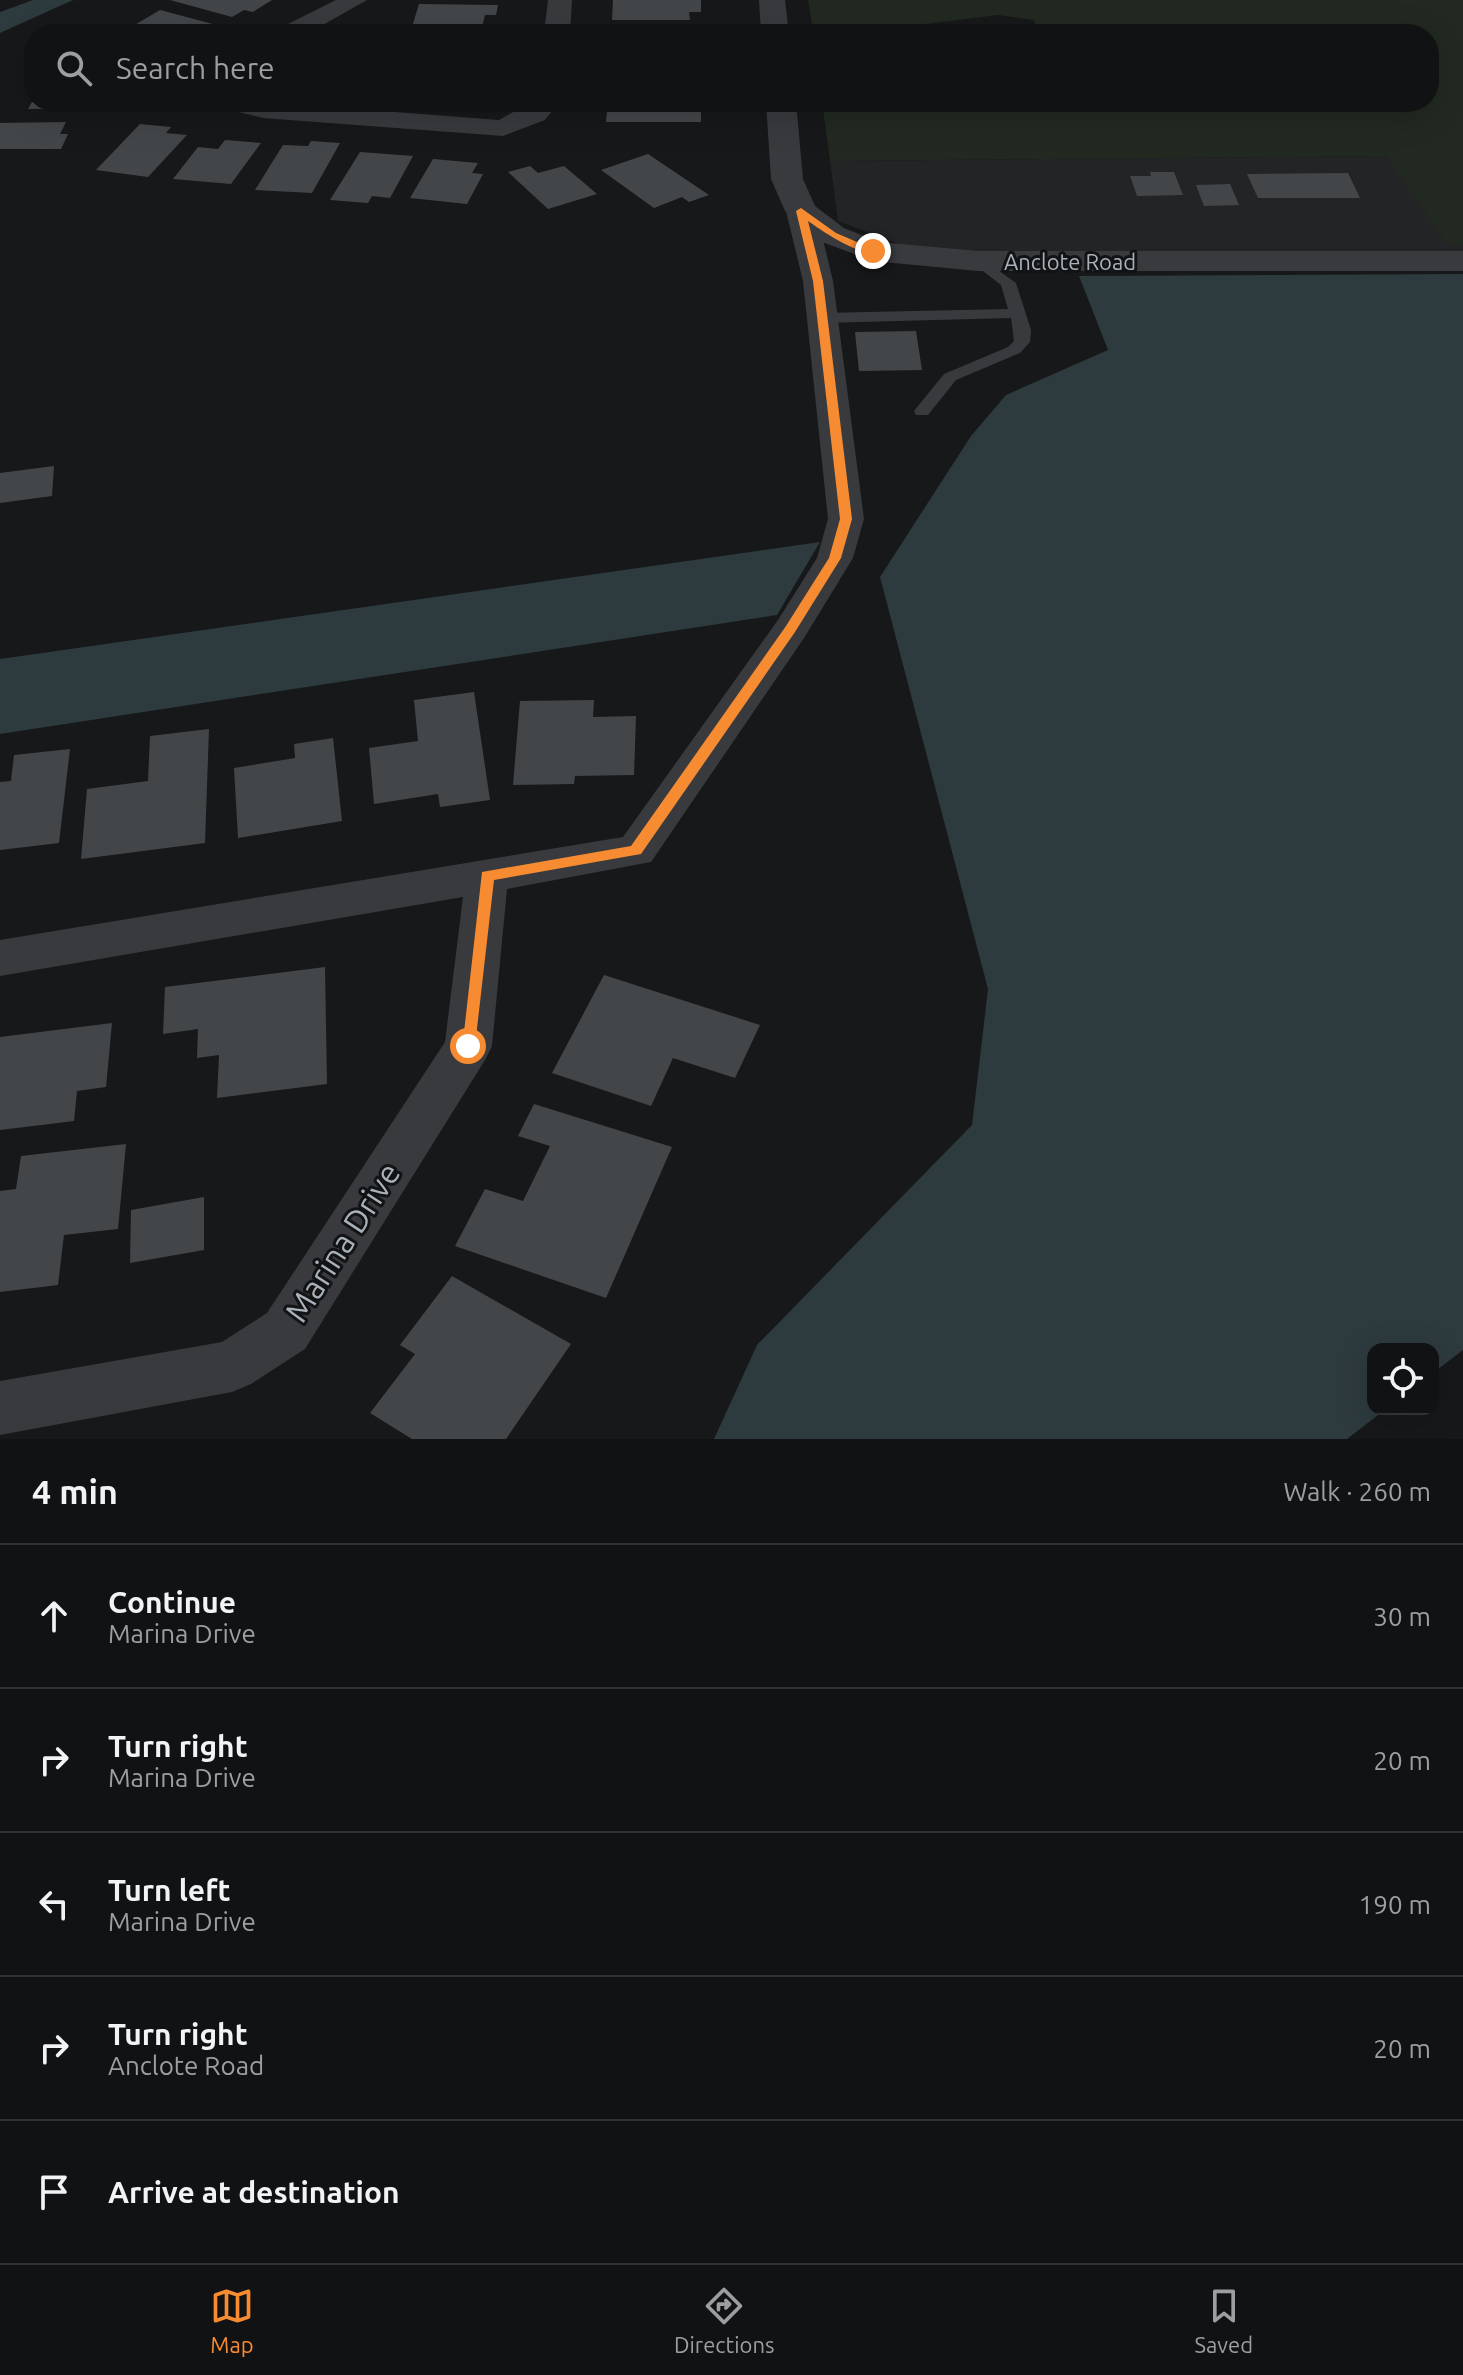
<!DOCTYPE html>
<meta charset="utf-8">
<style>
body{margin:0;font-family:Ubuntu,sans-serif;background:#1e2021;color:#f1f3f6}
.controls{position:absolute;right:24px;bottom:24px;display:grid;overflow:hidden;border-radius:16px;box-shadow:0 8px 32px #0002}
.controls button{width:72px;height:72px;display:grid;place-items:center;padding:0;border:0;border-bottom:2px solid #303233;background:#111213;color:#f1f3f6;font:40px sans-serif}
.stop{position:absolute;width:24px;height:24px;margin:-18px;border:6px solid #f78b31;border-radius:50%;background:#fff}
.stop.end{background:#f78b31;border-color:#fff;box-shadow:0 2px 8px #0008}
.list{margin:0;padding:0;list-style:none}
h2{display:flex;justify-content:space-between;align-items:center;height:104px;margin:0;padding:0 32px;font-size:34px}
h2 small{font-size:26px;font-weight:400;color:#9c9ea0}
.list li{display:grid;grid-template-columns:52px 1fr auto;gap:24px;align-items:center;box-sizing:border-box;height:144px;padding:0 32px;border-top:2px solid #303233}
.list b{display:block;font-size:30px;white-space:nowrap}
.list p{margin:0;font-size:26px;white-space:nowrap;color:#9c9ea0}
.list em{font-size:26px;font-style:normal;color:#9c9ea0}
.icon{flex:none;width:44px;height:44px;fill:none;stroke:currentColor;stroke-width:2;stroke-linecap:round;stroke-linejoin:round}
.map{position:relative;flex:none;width:1463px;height:1439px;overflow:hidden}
.search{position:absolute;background:#111213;box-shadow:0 8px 32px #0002;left:24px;right:24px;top:24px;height:88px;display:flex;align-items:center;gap:20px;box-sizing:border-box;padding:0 28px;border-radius:32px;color:#9c9ea0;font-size:30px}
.sheet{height:824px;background:#111213}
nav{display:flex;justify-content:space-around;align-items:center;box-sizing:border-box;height:112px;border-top:2px solid #303233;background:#111213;font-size:22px;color:#9c9ea0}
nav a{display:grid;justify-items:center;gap:4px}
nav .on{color:#f78b31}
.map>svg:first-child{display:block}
.built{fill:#232426}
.green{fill:#212921}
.water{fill:#2d3a3e}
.building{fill:#434649}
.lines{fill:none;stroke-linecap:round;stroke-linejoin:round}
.service{fill:#383a3e;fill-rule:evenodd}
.minor{fill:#383a3e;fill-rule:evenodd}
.tertiary{fill:#383a3e;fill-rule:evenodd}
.route{fill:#f78b31}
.labels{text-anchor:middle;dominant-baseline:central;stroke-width:6;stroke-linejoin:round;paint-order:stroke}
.far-street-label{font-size:22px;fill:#a9b1b9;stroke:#121314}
.near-street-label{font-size:32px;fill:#a9b1b9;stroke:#121314}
</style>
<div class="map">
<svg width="1463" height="1439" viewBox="0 0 1463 1439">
<rect width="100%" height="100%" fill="#171819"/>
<!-- built -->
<polygon class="built" points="1388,156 1447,244 1463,244 1463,251 978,252 899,244 838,221 830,161"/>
<!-- green -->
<polygon class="green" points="808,0 1463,0 1463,244 1447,245 1387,156 830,161 822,102 1429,102 1429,34 1038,34 1034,20 998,15 878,30 813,31"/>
<!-- water -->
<g class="water">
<polygon points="33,0 73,0 0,33 0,12"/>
<polygon points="1463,274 1463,1350 1433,1373 1433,1349 1373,1349 1373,1409 1386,1409 1347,1439 714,1439 757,1345 972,1125 988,989 880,577 971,436 1006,395 1108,350 1079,276"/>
<polygon points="820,542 777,615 0,734 0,659"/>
</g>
<!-- building -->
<g class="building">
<polygon points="170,0 272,0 253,12 244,10 232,17"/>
<polygon points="613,0 701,0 701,12 689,12 690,20 612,20"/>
<polygon points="419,4 498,5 496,15 485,15 482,27 412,27"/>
<polygon points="160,10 224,27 212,34 141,34 126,30"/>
<polygon points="606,29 700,29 700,34 605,34"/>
<polygon points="32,102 118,102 115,108 28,109"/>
<polygon points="608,102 701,103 701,122 606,122"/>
<polygon points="66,122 60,134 68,134 61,149 0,149 0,123"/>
<polygon points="140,124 171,127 166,133 187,135 148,177 96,170"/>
<polygon points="225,140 261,143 231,184 173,179 198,147 218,149"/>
<polygon points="311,141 340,143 312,193 255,190 283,145 308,146"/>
<polygon points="360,152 413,156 390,198 372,196 368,203 330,200"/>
<polygon points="648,154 709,195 689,202 682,197 654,208 601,170"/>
<polygon points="433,159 478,163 472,173 483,174 467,204 410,198"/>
<polygon points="530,166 538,173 564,166 597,194 548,209 508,172"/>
<polygon points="1150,172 1174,172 1183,195 1137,196 1130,176 1151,176"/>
<polygon points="1348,173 1360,198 1258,198 1247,174"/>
<polygon points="1230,184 1239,205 1204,206 1196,185"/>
<polygon points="916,331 922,370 859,371 855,332"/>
<polygon points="54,466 52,496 0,503 0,473"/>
<polygon points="474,692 490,800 440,807 438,794 374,804 369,748 418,741 414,700"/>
<polygon points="594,700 593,717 636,716 634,775 575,776 574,784 513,785 520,701"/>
<polygon points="209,729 205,843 81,859 87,789 148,781 150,736"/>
<polygon points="333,738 342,821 238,838 234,768 295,758 294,744"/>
<polygon points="70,749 59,843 0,850 0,782 11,781 14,755"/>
<polygon points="325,967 327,1084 217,1098 219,1055 197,1058 198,1029 163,1034 165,987"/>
<polygon points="604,975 760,1025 735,1078 673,1058 651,1106 552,1073"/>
<polygon points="112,1023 106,1087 77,1091 74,1121 0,1130 0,1037"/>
<polygon points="534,1104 672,1147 606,1298 455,1246 485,1189 523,1201 550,1146 518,1136"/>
<polygon points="126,1144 118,1229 64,1235 58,1285 0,1292 0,1191 16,1189 21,1156"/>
<polygon points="204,1197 204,1250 130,1263 131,1210"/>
<polygon points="452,1276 571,1344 506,1439 412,1439 370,1413 415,1354 400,1345"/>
</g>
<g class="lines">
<!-- service -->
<polygon class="service" points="978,256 1016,283 1031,330 1030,342 1020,353 956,380 928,415 916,415 914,411 944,374 1008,347 1014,341 1011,318 822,323 814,318 822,313 1008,309 1001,285 970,261"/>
<!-- minor -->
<g class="minor">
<polygon points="336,0 367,0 307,34 274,34 278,29"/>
<polygon points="548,0 572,0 570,34 544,34"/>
<polygon points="219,102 264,102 499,120 531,102 559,102 545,120 503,136 263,118 223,108"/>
<polygon points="801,202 811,205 816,211 833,281 864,519 853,558 804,638 651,862 507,889 492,1046 485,1060 305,1349 251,1384 232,1392 0,1435 0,1381 222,1342 267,1313 445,1042 463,897 0,976 0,940 623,837 778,620 817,558 828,519 803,281 786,211 791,205"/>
</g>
<!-- tertiary -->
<g class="tertiary">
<polygon points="759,0 785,0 789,34 761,34"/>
<polygon points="766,102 796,102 803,179 815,206 844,228 879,242 978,251 1463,251 1463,271 978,271 873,261 822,242 785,211 771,179"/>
</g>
</g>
<!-- route -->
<path class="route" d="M801 208 836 233 878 251C863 259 822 231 808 221L823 281 852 519 841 558 795 632 641 854 494 880 475 1046 473 1050H462L482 872 631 846 786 626 829 558 840 519 813 281 796 211Z"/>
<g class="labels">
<!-- far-street labels -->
<g class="far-street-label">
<text x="1070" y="261">Anclote Road</text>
</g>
<!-- near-street labels -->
<g class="near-street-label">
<text transform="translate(342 1242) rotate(-57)">Marina Drive</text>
</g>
</g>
</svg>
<div class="controls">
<button><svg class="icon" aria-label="locate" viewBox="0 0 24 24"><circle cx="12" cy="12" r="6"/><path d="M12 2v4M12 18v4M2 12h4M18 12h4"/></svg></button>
</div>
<div class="stop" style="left:468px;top:1046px"></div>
<div class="stop end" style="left:873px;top:251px"></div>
<div class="search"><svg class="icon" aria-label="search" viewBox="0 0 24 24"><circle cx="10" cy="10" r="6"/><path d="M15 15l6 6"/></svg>Search here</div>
</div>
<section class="sheet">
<h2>4 min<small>Walk · 260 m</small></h2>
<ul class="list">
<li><svg class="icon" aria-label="ahead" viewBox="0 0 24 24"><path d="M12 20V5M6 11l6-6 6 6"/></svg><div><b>Continue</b><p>Marina Drive</p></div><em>30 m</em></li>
<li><svg class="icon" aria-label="right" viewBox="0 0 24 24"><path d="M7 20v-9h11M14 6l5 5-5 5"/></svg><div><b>Turn right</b><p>Marina Drive</p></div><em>20 m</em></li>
<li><svg class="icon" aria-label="left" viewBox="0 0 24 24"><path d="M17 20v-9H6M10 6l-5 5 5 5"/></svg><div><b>Turn left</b><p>Marina Drive</p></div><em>190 m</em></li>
<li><svg class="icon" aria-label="right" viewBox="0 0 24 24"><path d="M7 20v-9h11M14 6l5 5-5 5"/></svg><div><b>Turn right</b><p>Anclote Road</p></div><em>20 m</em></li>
<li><svg class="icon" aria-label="arrive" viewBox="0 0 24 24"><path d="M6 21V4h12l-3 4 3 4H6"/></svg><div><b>Arrive at destination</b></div></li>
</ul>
</section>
<nav>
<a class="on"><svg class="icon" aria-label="map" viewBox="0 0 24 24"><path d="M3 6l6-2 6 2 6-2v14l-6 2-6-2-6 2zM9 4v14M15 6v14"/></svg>Map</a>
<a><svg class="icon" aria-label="directions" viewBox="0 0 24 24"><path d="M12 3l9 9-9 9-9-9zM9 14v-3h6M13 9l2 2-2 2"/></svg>Directions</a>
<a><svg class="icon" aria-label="saved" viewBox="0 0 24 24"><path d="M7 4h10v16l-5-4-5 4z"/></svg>Saved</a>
</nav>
